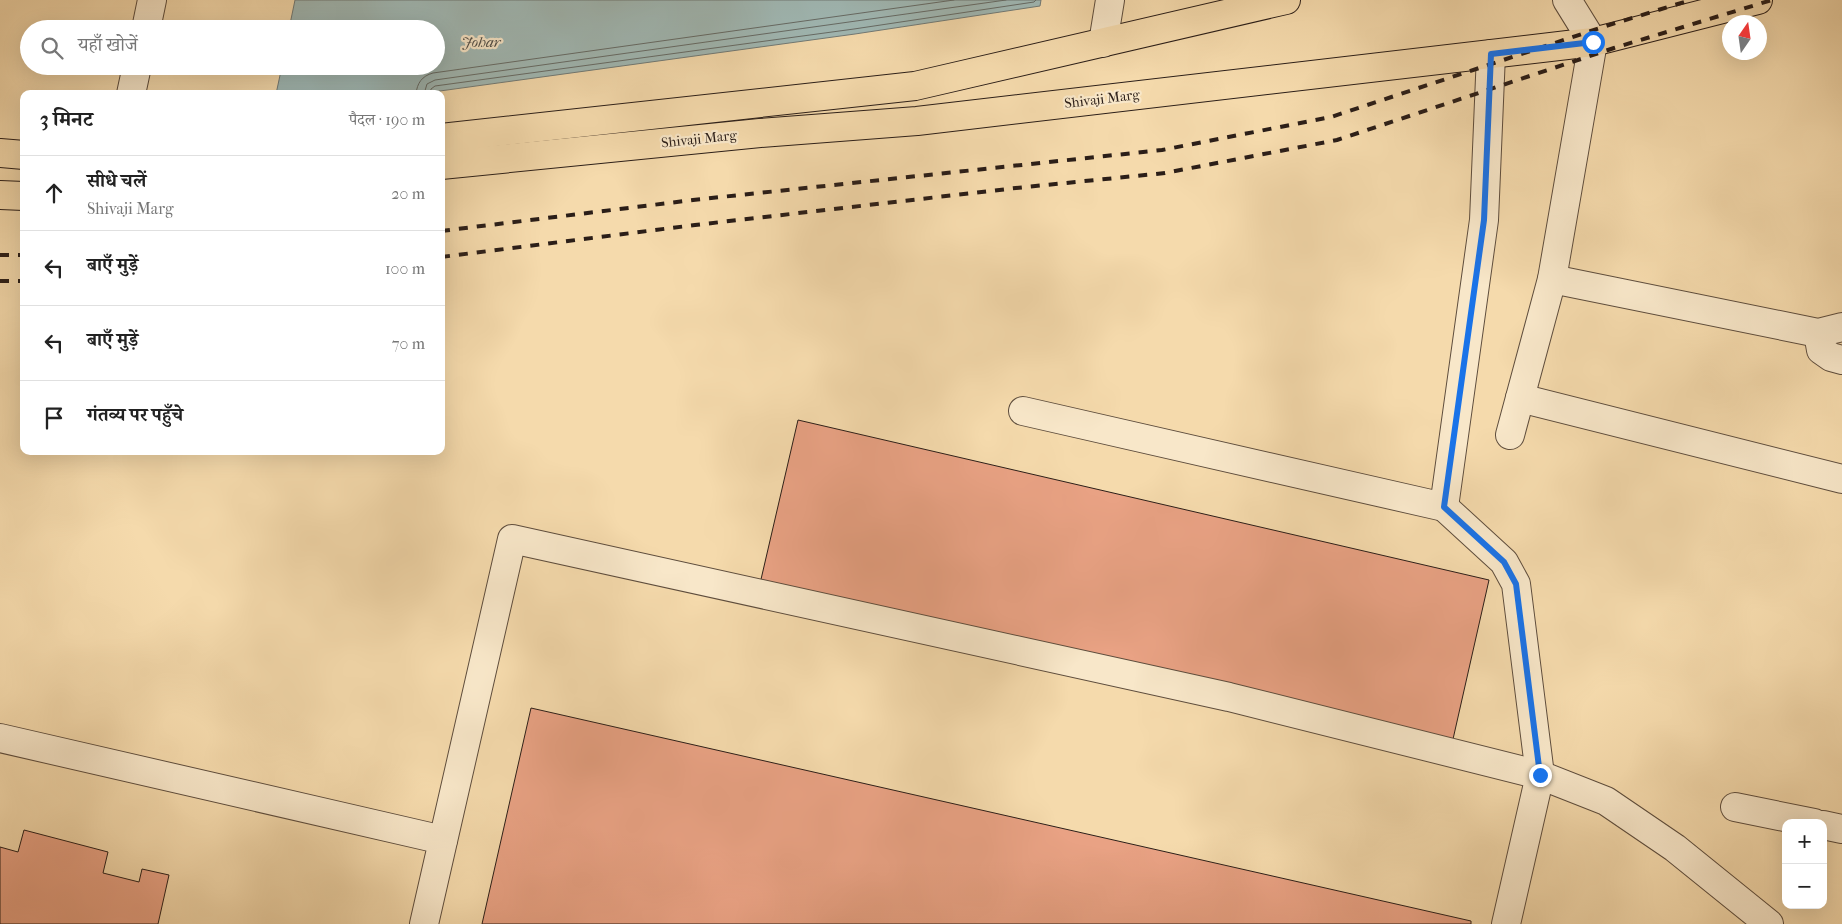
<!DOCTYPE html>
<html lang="hi">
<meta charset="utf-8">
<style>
body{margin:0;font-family:"IM FELL French Canon","Noto Serif Devanagari",serif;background:#f2f2f2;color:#222}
.controls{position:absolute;right:15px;bottom:15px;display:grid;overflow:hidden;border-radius:10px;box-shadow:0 5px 20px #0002}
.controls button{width:45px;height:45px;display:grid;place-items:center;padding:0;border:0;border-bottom:1px solid #e0e0e0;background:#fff;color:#222;font:25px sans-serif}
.compass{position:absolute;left:1722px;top:15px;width:45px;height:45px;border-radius:50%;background:#fff;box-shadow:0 5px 20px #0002;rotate:13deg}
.stop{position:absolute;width:15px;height:15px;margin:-11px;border:4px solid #1a73e8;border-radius:50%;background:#fff}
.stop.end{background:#1a73e8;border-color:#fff;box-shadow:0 1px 5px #0008}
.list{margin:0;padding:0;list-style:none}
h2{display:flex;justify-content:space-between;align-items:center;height:65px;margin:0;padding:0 20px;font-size:21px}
h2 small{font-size:16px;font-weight:400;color:#767676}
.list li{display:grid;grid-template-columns:32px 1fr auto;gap:15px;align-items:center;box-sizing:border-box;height:75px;padding:0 20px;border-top:1px solid #e0e0e0}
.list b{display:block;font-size:19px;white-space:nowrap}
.list p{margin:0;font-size:16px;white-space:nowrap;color:#767676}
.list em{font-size:16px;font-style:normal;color:#767676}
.icon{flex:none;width:28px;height:28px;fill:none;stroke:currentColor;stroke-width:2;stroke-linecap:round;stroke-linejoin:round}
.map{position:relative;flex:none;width:1842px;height:924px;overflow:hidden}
.search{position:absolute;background:#fff;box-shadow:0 5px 20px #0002;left:20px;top:20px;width:425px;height:55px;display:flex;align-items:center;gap:12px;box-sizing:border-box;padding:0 18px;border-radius:28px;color:#767676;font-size:19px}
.panel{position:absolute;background:#fff;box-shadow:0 5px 20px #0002;left:20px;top:90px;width:425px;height:365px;border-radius:10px}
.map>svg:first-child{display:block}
.water{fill:#a0b8b4;stroke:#717a76}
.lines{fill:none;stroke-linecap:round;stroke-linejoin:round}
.shore{stroke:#666b66;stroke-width:1}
.building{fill:#e9a284;stroke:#2b1e18}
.minor-casing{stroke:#5e4d3d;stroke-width:30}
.major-casing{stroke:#2b1e18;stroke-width:30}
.minor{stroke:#f8e7c9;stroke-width:28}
.major{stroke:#f5daac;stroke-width:28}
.rail{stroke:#2b1e18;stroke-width:4;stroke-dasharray:9 9;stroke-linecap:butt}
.route{stroke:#1a73e8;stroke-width:6}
.labels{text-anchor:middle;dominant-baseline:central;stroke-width:4.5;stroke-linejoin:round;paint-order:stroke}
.street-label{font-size:14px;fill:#2b1e18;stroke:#f8e7c9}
.water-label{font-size:15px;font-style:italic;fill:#4e4c47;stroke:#f8e7c9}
</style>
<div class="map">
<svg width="1842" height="924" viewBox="0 0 1842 924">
<rect width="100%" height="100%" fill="#f5daac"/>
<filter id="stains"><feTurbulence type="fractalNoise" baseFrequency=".004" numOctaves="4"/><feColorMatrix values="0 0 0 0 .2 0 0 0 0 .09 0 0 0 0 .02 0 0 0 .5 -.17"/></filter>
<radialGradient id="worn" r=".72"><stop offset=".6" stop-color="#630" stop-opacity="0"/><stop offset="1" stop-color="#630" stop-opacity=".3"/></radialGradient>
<!-- water -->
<polygon class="water" points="295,0 1041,0 1040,6 855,34 418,94 276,94 282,66 436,66 436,29 289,29"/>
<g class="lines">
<!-- shore -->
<g class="shore">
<path d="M416 94C417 83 422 76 433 73L954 0"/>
<polyline points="424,94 427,84 435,80 1006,0"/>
<polyline points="430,94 431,89 435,86 854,29 1034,2 1036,0"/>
</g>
</g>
<!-- building -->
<g class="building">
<polygon points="798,420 1489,580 1451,748 759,588"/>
<polygon points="531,708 1471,921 1471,924 482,924"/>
<polygon points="24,830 108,852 103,873 139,882 142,869 169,875 158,924 0,924 0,847 18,852"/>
</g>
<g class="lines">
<defs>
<g id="minor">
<polyline points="146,29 152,0"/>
<polyline points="1103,43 1110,0"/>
<polyline points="131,94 137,66"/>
<polyline points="1552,279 1818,333 1842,327"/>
<polyline points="1818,333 1821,350 1831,357 1842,360"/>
<polyline points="1520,398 1842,479"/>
<polyline points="1023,411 1444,507 1484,220 1491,54"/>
<polyline points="1510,435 1552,279 1593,42 1567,0"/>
<polyline points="1444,507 1504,562 1516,584 1540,775 1506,924"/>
<polyline points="0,738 443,840"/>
<polyline points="1735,807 1814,823"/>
<polyline points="1823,825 1842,829"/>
<polyline points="424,924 512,539 1229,697 1540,775 1606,801 1675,848 1769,924"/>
</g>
<g id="major">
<polyline points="441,138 915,86 1286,0"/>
<polyline points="0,153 24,155"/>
<polyline points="441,165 760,133 917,121 1593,42 1758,0"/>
<polyline points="0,195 24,196"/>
</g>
</defs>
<!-- minor casing -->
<use href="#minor" class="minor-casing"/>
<!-- major casing -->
<use href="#major" class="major-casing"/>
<!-- minor -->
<use href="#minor" class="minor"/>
<!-- major -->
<use href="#major" class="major"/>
<!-- rail -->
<g class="rail">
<polyline points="441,231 693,200 1162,150 1331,117 1606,26 1691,0"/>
<polyline points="0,255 24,255"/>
<polyline points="441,257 695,225 1016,188 1165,173 1337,140 1614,48 1772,0"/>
<polyline points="0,281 24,281"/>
</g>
</g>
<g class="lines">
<!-- route -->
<polyline class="route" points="1540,775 1516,584 1504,562 1444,507 1484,220 1491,54 1593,42"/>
</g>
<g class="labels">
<!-- street labels -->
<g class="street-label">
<text transform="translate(1102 99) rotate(-7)">Shivaji Marg</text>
<text transform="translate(699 139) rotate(-6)">Shivaji Marg</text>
</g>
<!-- water labels -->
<g class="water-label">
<text x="481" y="42">Johar</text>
</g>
</g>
<rect width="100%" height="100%" filter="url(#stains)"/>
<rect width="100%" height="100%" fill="url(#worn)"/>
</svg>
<div class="controls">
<button>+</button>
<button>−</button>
</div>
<svg class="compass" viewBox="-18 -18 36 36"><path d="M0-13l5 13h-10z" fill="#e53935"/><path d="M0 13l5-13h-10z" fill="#767676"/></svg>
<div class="stop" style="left:1593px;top:42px"></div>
<div class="stop end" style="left:1540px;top:775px"></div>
<div class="search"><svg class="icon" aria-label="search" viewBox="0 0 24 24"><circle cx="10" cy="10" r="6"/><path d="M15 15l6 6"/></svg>यहाँ खोजें</div>
<section class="panel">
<h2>3 मिनट<small>पैदल · 190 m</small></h2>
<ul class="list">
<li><svg class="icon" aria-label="ahead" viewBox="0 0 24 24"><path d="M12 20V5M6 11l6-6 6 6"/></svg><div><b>सीधे चलें</b><p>Shivaji Marg</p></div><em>20 m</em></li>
<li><svg class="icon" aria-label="left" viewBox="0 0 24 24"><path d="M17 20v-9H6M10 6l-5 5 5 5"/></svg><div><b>बाएँ मुड़ें</b></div><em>100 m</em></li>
<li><svg class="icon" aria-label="left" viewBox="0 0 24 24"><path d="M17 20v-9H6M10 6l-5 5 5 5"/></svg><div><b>बाएँ मुड़ें</b></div><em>70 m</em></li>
<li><svg class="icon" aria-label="arrive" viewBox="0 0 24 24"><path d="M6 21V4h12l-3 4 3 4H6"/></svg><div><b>गंतव्य पर पहुँचे</b></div></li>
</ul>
</section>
</div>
